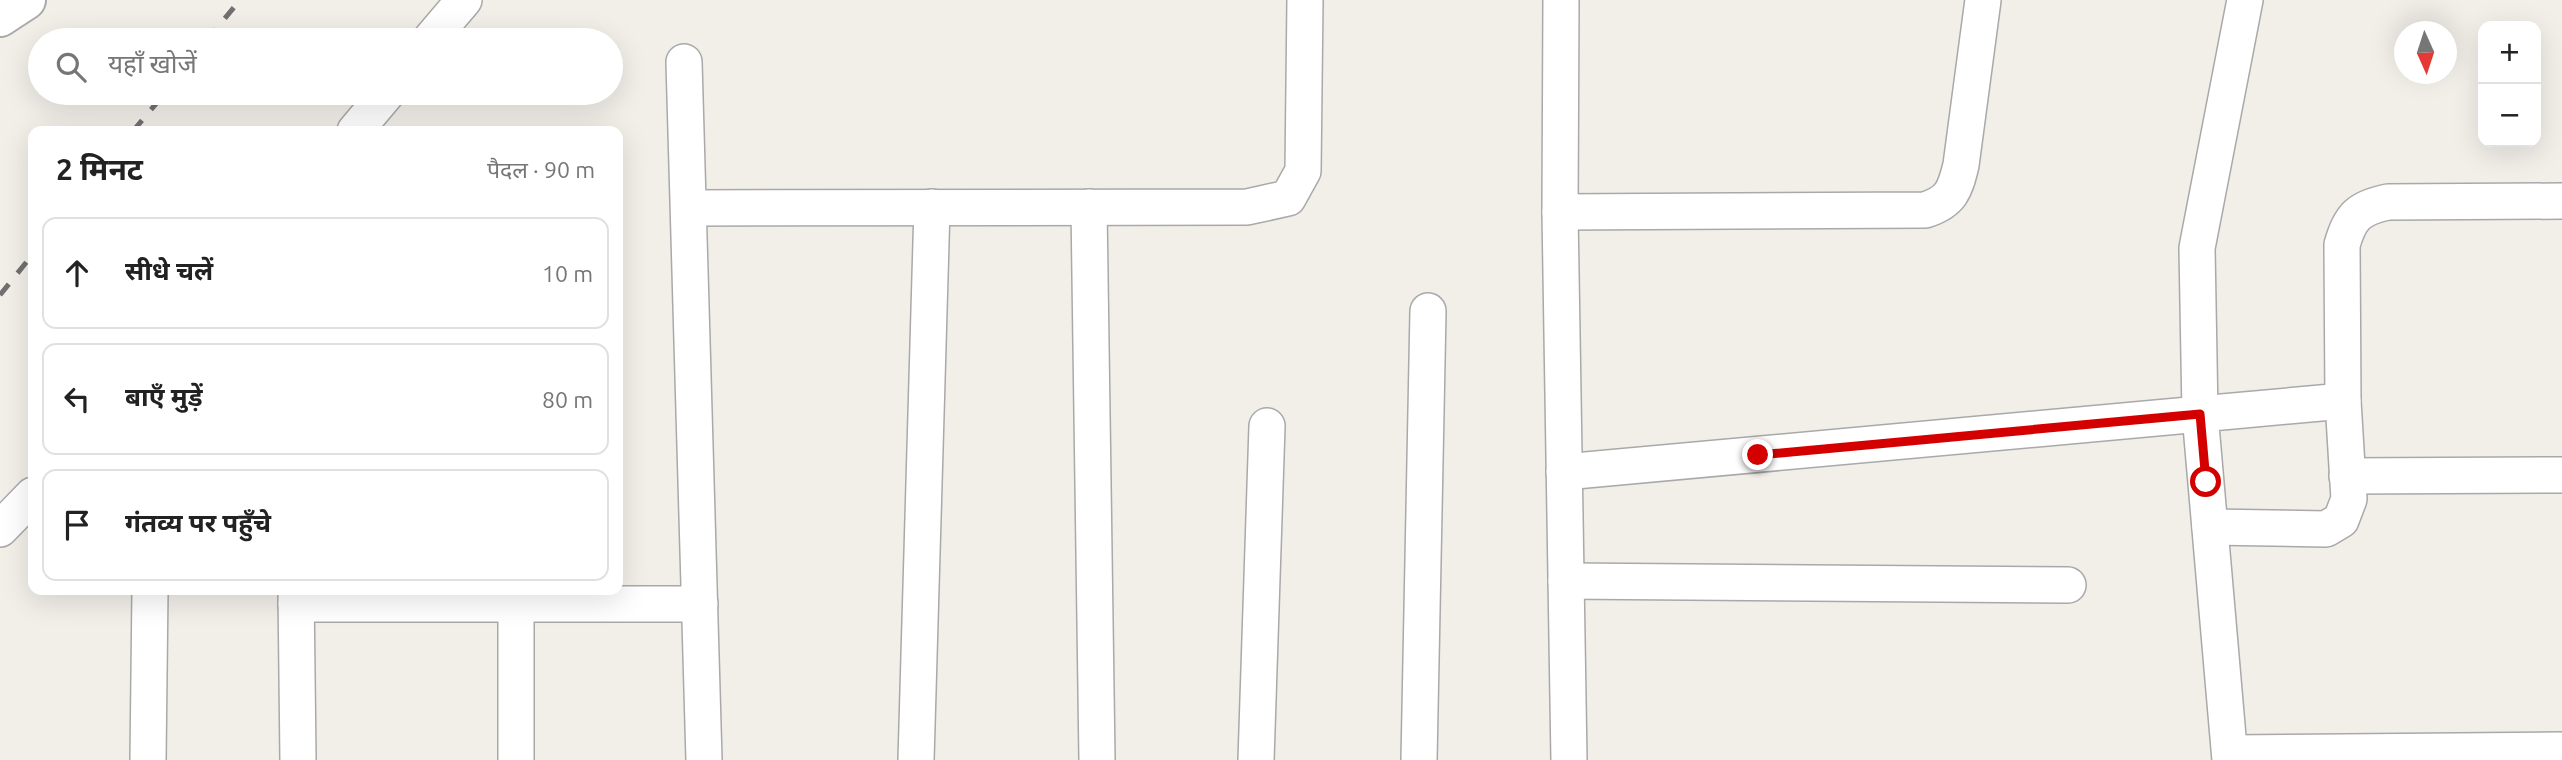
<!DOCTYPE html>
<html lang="hi">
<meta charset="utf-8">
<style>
body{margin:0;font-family:Ubuntu,"Noto Sans Devanagari",sans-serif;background:#f2f2f2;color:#222}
.controls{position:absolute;right:21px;top:21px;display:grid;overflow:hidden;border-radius:14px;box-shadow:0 7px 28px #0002}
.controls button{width:63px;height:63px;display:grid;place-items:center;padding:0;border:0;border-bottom:2px solid #e0e0e0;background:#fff;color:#222;font:35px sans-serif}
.compass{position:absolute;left:2394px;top:21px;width:63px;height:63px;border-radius:50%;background:#fff;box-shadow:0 7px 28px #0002;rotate:177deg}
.stop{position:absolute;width:21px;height:21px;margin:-16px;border:5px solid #d40000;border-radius:50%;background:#fff}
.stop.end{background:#d40000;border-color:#fff;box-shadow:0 2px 7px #0008}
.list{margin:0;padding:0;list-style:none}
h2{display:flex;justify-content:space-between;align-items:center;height:91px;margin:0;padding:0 28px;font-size:30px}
h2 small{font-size:23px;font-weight:400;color:#767676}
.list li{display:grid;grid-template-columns:46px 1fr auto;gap:21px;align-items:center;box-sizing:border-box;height:112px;margin:0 14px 14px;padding:0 14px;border:2px solid #e0e0e0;border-radius:14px}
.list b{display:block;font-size:26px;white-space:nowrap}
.list em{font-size:23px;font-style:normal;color:#767676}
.icon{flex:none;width:38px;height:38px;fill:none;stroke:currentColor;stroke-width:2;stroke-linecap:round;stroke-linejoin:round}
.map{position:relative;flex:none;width:2562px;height:760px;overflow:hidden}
.search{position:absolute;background:#fff;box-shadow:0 7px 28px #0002;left:28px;top:28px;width:595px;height:77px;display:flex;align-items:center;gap:18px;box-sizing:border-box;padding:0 24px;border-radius:38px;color:#767676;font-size:26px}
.panel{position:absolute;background:#fff;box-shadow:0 7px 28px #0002;left:28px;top:126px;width:595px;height:469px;border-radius:14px}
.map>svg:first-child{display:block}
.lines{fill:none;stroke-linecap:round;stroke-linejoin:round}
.minor-casing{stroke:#a9a9a9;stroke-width:38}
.tertiary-casing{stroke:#a9a9a9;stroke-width:42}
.minor{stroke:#fff;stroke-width:35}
.tertiary{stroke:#fff;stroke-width:38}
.rail{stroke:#707070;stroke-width:5;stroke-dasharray:14 14;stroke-linecap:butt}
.route{stroke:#d40000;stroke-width:9}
</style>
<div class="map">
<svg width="2562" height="760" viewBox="0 0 2562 760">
<rect width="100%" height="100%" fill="#f2efe9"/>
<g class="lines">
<defs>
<g id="minor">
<polyline points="1561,0 1560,212 1569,760"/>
<polyline points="430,40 464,0"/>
<polyline points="684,62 704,760"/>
<polyline points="355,131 387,93"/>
<polyline points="1089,207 1097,760"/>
<polyline points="689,208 1247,207 1288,198 1303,171 1305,0"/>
<path d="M1560 212 1925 210C1951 202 1955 190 1961 165L1983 0"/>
<polyline points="1564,472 2200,414 2197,248 2245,0"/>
<polyline points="2347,476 2562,475"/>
<polyline points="2210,527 2326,529 2341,520 2349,499 2343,401"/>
<polyline points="0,529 33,495"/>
<polyline points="1566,581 2068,585"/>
<polyline points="296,590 298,760"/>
<polyline points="296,604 700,604"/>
<polyline points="2230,753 2562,750"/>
<polyline points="148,760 150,590"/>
<polyline points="516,760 516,604"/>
<polyline points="916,760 932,207"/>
<polyline points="1256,760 1267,426"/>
<polyline points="1419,760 1428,311"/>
<path d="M2230 760 2200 414 2343 401 2342 245C2350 216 2359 208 2388 202L2562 201"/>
</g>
<polyline id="tertiary" points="0,17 26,0"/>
</defs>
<!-- minor casing -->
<use href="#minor" class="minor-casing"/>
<!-- tertiary casing -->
<use href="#tertiary" class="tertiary-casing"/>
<!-- minor -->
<use href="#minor" class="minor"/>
<!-- tertiary -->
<use href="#tertiary" class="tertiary"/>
<!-- rail -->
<g class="rail">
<polyline points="207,40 240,0"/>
<polyline points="133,131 165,93"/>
<polyline points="0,295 33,254"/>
</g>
</g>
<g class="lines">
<!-- route -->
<polyline class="route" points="1758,455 2200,414 2206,482"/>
</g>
</svg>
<div class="controls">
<button>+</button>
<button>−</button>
</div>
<svg class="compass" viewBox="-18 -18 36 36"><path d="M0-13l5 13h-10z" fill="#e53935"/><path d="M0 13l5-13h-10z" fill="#767676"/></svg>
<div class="stop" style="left:2206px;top:482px"></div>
<div class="stop end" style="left:1758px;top:455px"></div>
<div class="search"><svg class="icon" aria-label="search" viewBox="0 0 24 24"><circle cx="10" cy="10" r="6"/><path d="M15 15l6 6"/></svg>यहाँ खोजें</div>
<section class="panel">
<h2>2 मिनट<small>पैदल · 90 m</small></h2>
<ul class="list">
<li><svg class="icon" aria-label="ahead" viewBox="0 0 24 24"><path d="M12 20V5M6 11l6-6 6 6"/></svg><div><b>सीधे चलें</b></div><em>10 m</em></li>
<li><svg class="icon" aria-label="left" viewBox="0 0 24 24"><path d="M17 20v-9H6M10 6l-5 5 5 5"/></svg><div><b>बाएँ मुड़ें</b></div><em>80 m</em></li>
<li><svg class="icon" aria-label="arrive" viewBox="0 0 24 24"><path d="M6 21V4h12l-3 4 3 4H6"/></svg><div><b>गंतव्य पर पहुँचे</b></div></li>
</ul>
</section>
</div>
